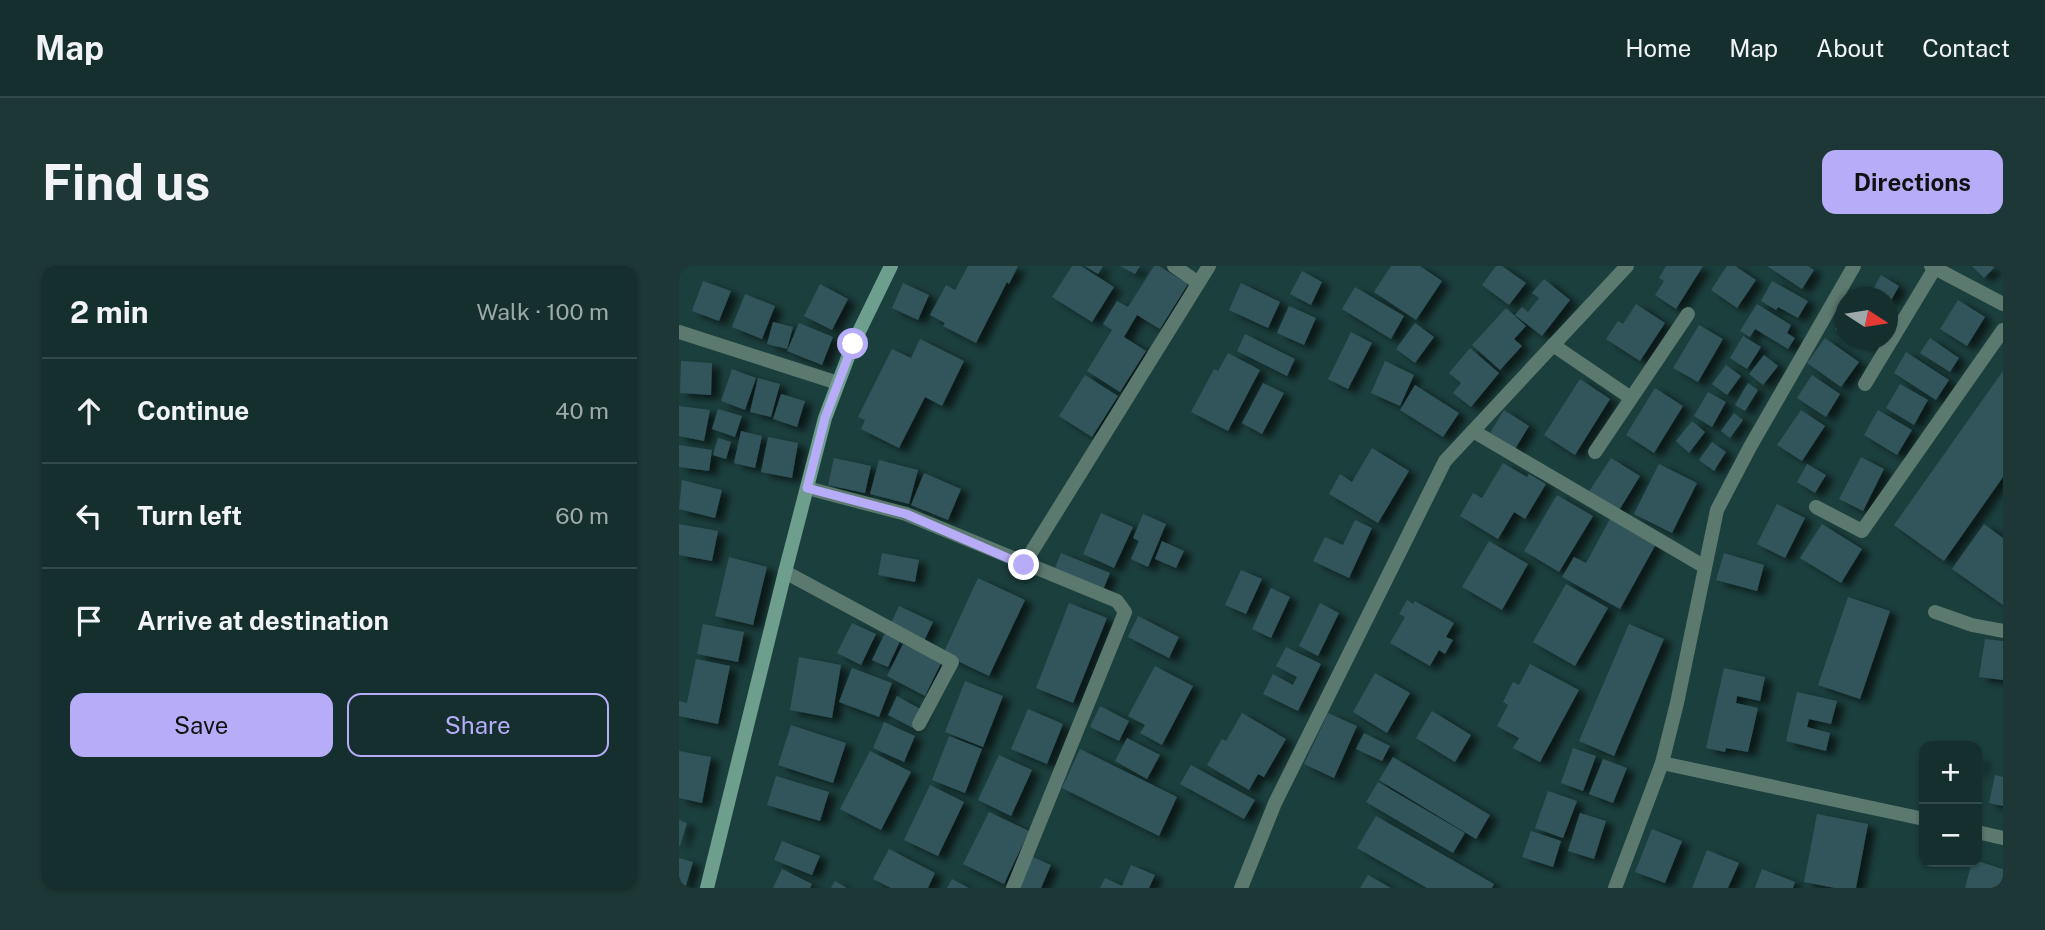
<!DOCTYPE html>
<meta charset="utf-8">
<style>
body{margin:0;font-family:"Public Sans",sans-serif;background:#1d3736;color:#f1f3f6}
.controls{position:absolute;right:21px;bottom:21px;display:grid;overflow:hidden;border-radius:14px;box-shadow:0 2px 5px #0004}
.controls button{width:63px;height:63px;display:grid;place-items:center;padding:0;border:0;border-bottom:2px solid #334a4a;background:#142f2e;color:#f1f3f6;font:35px sans-serif}
.compass{position:absolute;left:1156px;top:21px;width:63px;height:63px;border-radius:50%;background:#142f2e;box-shadow:0 2px 5px #0004;rotate:102deg}
.stop{position:absolute;width:21px;height:21px;margin:-16px;border:5px solid #b6acf8;border-radius:50%;background:#fff}
.stop.end{background:#b6acf8;border-color:#fff;box-shadow:0 2px 7px #0008}
.list{margin:0;padding:0;list-style:none}
h2{display:flex;justify-content:space-between;align-items:center;height:91px;margin:0;padding:0 28px;font-size:30px}
h2 small{font-size:23px;font-weight:400;color:#9da9aa}
.list li{display:grid;grid-template-columns:46px 1fr auto;gap:21px;align-items:center;box-sizing:border-box;height:105px;padding:0 28px;border-top:2px solid #334a4a}
.list b{display:block;font-size:26px;white-space:nowrap}
.list em{font-size:23px;font-style:normal;color:#9da9aa}
.actions{display:flex;gap:14px;padding:21px 28px}
.actions a{flex:1;padding:16px 0;border:2px solid #b6acf8;border-radius:14px;text-align:center;font-size:24px;color:#b6acf8}
.actions .main{background:#b6acf8;color:#111}
.icon{flex:none;width:38px;height:38px;fill:none;stroke:currentColor;stroke-width:2;stroke-linecap:round;stroke-linejoin:round}
.map{position:relative;flex:none;width:1324px;height:622px;overflow:hidden;border-radius:14px}
header{display:flex;align-items:center;gap:42px;box-sizing:border-box;height:98px;padding:0 35px;background:#142f2e;border-bottom:2px solid #334a4a}
header strong{font-size:33px}
nav{display:flex;gap:38px;margin-inline-start:auto;font-size:24px}
.intro{display:flex;align-items:center;justify-content:space-between;box-sizing:border-box;height:168px;padding:0 42px}
h1{margin:0;font-size:49px}
.button{padding:18px 32px;border-radius:14px;background:#b6acf8;color:#111;font-size:24px;font-weight:700}
main{display:flex;gap:42px;padding:0 42px}
aside{flex:1;background:#142f2e;border-radius:14px;box-shadow:0 2px 5px #0004}
.map>svg:first-child{display:block}
.building{fill:#32545b;filter:url(#shadow)}
.lines{fill:none;stroke-linecap:round;stroke-linejoin:round}
.street{stroke:#5c796f;stroke-width:14}
.secondary{stroke:#6d9e8e;stroke-width:14}
.route{stroke:#b6acf8;stroke-width:9}
</style>
<header>
<strong>Map</strong>
<nav><a>Home</a><a>Map</a><a>About</a><a>Contact</a></nav>
</header>
<div class="intro"><h1>Find us</h1><a class="button">Directions</a></div>
<main>
<aside>
<h2>2 min<small>Walk · 100 m</small></h2>
<ul class="list">
<li><svg class="icon" aria-label="ahead" viewBox="0 0 24 24"><path d="M12 20V5M6 11l6-6 6 6"/></svg><div><b>Continue</b></div><em>40 m</em></li>
<li><svg class="icon" aria-label="left" viewBox="0 0 24 24"><path d="M17 20v-9H6M10 6l-5 5 5 5"/></svg><div><b>Turn left</b></div><em>60 m</em></li>
<li><svg class="icon" aria-label="arrive" viewBox="0 0 24 24"><path d="M6 21V4h12l-3 4 3 4H6"/></svg><div><b>Arrive at destination</b></div></li>
</ul>
<div class="actions"><a class="main">Save</a><a>Share</a></div>
</aside>
<div class="map">
<svg width="1324" height="622" viewBox="0 0 1324 622">
<defs>
<filter id="shadow"><feDropShadow dx="8" dy="4.5" stdDeviation="3.5" flood-color="#0009"/></filter>
</defs>
<rect width="100%" height="100%" fill="#1b3f3d"/>
<!-- building -->
<g class="building">
<polygon points="289,0 339,0 330,18 328,16 297,77 264,60 266,57 251,49 267,19 276,24"/>
<polygon points="393,0 402,0 435,21 413,56 373,31"/>
<polygon points="406,0 424,0 419,8"/>
<polygon points="441,0 461,0 456,8"/>
<polygon points="475,0 480,0 509,18 481,63 458,49 445,71 467,85 441,126 408,105 433,64 424,58 438,35 449,41"/>
<polygon points="712,0 741,0 763,15 737,54 695,26"/>
<polygon points="817,0 823,0 847,17 830,39 803,19"/>
<polygon points="987,0 1024,0 997,43 976,29 985,15 980,12"/>
<polygon points="1048,0 1056,0 1077,14 1058,42 1032,24"/>
<polygon points="1088,0 1129,0 1135,4 1123,23"/>
<polygon points="1293,0 1317,0 1305,12"/>
<polygon points="623,5 643,16 632,39 611,28"/>
<polygon points="1202,9 1220,20 1209,40 1209,32 1189,32"/>
<polygon points="865,13 891,34 863,70 836,49 843,41 849,46 860,32 853,27"/>
<polygon points="24,15 52,25 40,55 13,45"/>
<polygon points="1093,15 1129,35 1119,52 1099,41 1097,44 1082,35"/>
<polygon points="224,17 250,29 239,54 213,42"/>
<polygon points="562,17 601,36 589,62 550,44"/>
<polygon points="141,18 169,33 153,64 125,50"/>
<polygon points="676,21 725,50 712,73 663,43"/>
<polygon points="66,28 96,40 83,73 53,61"/>
<polygon points="1279,34 1306,51 1288,80 1261,63"/>
<polygon points="957,38 986,57 961,95 927,73 939,55 944,58"/>
<polygon points="1078,38 1112,59 1108,67 1116,72 1109,83 1076,63 1071,71 1061,65"/>
<polygon points="610,40 637,52 625,79 598,67"/>
<polygon points="827,42 847,60 835,73 843,80 821,104 793,79"/>
<polygon points="1167,49 1167,71 1156,63"/>
<polygon points="94,56 114,61 108,83 88,78"/>
<polygon points="120,57 154,71 143,99 108,85"/>
<polygon points="736,57 755,71 736,97 717,83"/>
<polygon points="1020,59 1044,73 1019,116 994,102"/>
<polygon points="672,66 693,77 669,123 649,113"/>
<polygon points="566,68 616,93 608,110 558,85"/>
<polygon points="1064,70 1082,81 1068,103 1051,92"/>
<polygon points="1146,72 1180,96 1162,121 1128,97"/>
<polygon points="1251,72 1280,92 1271,106 1241,87"/>
<polygon points="241,73 285,95 263,140 246,131 220,182 182,163 186,154 179,151 213,83 232,92"/>
<polygon points="1179,74 1196,74 1188,82"/>
<polygon points="791,82 820,107 792,141 774,127 782,117 770,107"/>
<polygon points="1227,86 1270,114 1257,134 1215,107"/>
<polygon points="549,87 581,104 549,165 512,146 535,103 539,105"/>
<polygon points="1085,89 1099,100 1084,119 1070,108"/>
<polygon points="2,95 33,97 32,129 1,127"/>
<polygon points="706,95 735,109 721,140 692,127"/>
<polygon points="1047,99 1062,110 1048,129 1033,118"/>
<polygon points="53,103 77,112 66,144 42,135"/>
<polygon points="1324,105 1324,211 1265,295 1215,259"/>
<polygon points="406,109 439,130 413,171 380,150"/>
<polygon points="1133,109 1161,128 1147,151 1118,132"/>
<polygon points="79,112 101,118 92,151 71,146"/>
<polygon points="901,113 931,133 896,189 865,169"/>
<polygon points="584,117 605,127 583,168 563,157"/>
<polygon points="1069,117 1079,124 1066,145 1056,139"/>
<polygon points="1221,118 1249,134 1235,159 1207,142"/>
<polygon points="736,119 780,147 764,171 721,144"/>
<polygon points="976,122 1004,140 975,187 947,169"/>
<polygon points="1029,126 1047,136 1033,161 1015,150"/>
<polygon points="102,128 126,135 118,161 94,153"/>
<polygon points="0,140 31,144 25,175 0,170"/>
<polygon points="39,143 63,150 56,171 33,163"/>
<polygon points="825,144 850,160 836,183 811,167"/>
<polygon points="1122,144 1146,160 1123,195 1098,179"/>
<polygon points="1199,144 1233,164 1218,189 1185,169"/>
<polygon points="1055,147 1064,154 1051,172 1042,165"/>
<polygon points="1013,155 1026,166 1010,187 997,175"/>
<polygon points="62,165 83,170 76,202 55,197"/>
<polygon points="89,171 119,177 113,212 82,206"/>
<polygon points="39,172 52,176 47,193 34,189"/>
<polygon points="1033,176 1047,186 1035,205 1020,194"/>
<polygon points="0,179 33,184 30,205 0,201"/>
<polygon points="693,182 730,205 699,257 650,228 661,208 673,216"/>
<polygon points="1182,191 1205,203 1184,245 1160,233"/>
<polygon points="155,192 192,200 186,227 149,219"/>
<polygon points="932,192 961,210 939,246 909,227"/>
<polygon points="200,194 239,204 230,238 191,228"/>
<polygon points="824,197 848,211 850,208 867,218 846,253 835,246 819,273 781,250 794,227 803,232"/>
<polygon points="980,198 1018,217 993,267 955,248"/>
<polygon points="1128,198 1147,209 1136,227 1118,216"/>
<polygon points="245,207 282,223 269,254 232,239"/>
<polygon points="3,214 43,224 36,252 0,243"/>
<polygon points="878,229 914,250 880,306 845,285"/>
<polygon points="1098,238 1126,252 1106,292 1078,278"/>
<polygon points="422,247 454,261 435,302 404,288"/>
<polygon points="464,248 487,258 469,301 452,293 460,275 454,272"/>
<polygon points="931,253 977,278 941,343 883,311 895,291 907,297"/>
<polygon points="676,254 693,262 670,312 634,295 646,271 664,279"/>
<polygon points="0,258 39,265 33,295 0,289"/>
<polygon points="1143,258 1183,283 1162,317 1121,292"/>
<polygon points="1305,258 1324,272 1324,339 1273,303"/>
<polygon points="483,275 505,285 497,302 476,293"/>
<polygon points="810,275 849,298 823,344 783,321"/>
<polygon points="203,287 240,294 236,316 199,309"/>
<polygon points="382,287 431,307 424,324 375,304"/>
<polygon points="1045,287 1085,299 1078,325 1037,314"/>
<polygon points="50,291 88,301 74,359 36,350"/>
<polygon points="562,304 583,313 567,348 546,339"/>
<polygon points="299,312 346,334 310,410 264,388"/>
<polygon points="887,318 929,342 896,400 854,376"/>
<polygon points="592,322 611,331 592,372 573,363"/>
<polygon points="1169,331 1211,345 1181,433 1139,419"/>
<polygon points="728,334 734,338 736,335 775,357 767,371 774,374 766,388 760,384 751,400 711,377 726,351 720,348"/>
<polygon points="390,337 428,352 394,437 357,422"/>
<polygon points="641,337 660,347 639,390 620,380"/>
<polygon points="220,340 254,356 245,375 211,359"/>
<polygon points="459,350 500,371 490,392 449,371"/>
<polygon points="173,357 197,368 182,399 158,387"/>
<polygon points="24,358 65,366 59,396 18,388"/>
<polygon points="950,358 985,373 935,490 900,475"/>
<polygon points="206,367 221,375 209,401 193,394"/>
<polygon points="1306,373 1324,375 1324,414 1300,411"/>
<polygon points="224,378 262,397 246,430 208,410"/>
<polygon points="607,381 642,398 619,445 584,428 594,408 614,419 618,411 597,400"/>
<polygon points="120,391 162,399 153,452 111,444"/>
<polygon points="17,393 51,400 39,458 0,450 0,435 8,437"/>
<polygon points="851,398 900,424 861,496 834,482 840,472 818,460 829,439 824,436 834,416 840,419"/>
<polygon points="476,400 514,420 483,479 461,467 466,459 449,450"/>
<polygon points="173,402 213,417 200,451 160,436"/>
<polygon points="1045,402 1086,411 1081,435 1058,430 1057,437 1079,442 1069,486 1047,482 1046,486 1027,482"/>
<polygon points="696,407 731,427 708,467 674,446"/>
<polygon points="286,415 324,430 304,481 266,466"/>
<polygon points="1118,426 1158,435 1152,458 1130,453 1128,461 1151,467 1147,485 1107,475"/>
<polygon points="218,430 243,444 234,462 209,449"/>
<polygon points="421,440 450,455 440,475 411,461"/>
<polygon points="349,443 384,458 368,498 332,483"/>
<polygon points="753,445 792,469 776,496 737,472"/>
<polygon points="563,447 607,473 585,511 579,508 570,524 528,499 543,473 547,475"/>
<polygon points="649,447 678,460 655,512 625,498"/>
<polygon points="205,456 236,470 225,496 194,482"/>
<polygon points="112,459 167,477 154,517 99,499"/>
<polygon points="685,467 711,480 703,495 677,483"/>
<polygon points="270,470 303,483 286,527 253,514"/>
<polygon points="448,472 481,489 468,513 436,495"/>
<polygon points="894,482 917,490 904,525 882,517"/>
<polygon points="401,483 498,531 480,570 383,522"/>
<polygon points="0,485 32,491 23,537 0,532"/>
<polygon points="191,485 232,506 202,564 161,543"/>
<polygon points="320,489 353,504 332,550 299,534"/>
<polygon points="714,491 811,549 797,573 700,514"/>
<polygon points="1298,491 1303,492 1299,510 1298,510"/>
<polygon points="924,493 948,502 934,537 910,528"/>
<polygon points="512,499 576,534 565,553 501,518"/>
<polygon points="1316,509 1324,511 1324,540 1310,537"/>
<polygon points="97,510 150,526 141,555 88,539"/>
<polygon points="699,516 786,567 774,587 687,536"/>
<polygon points="251,519 285,536 259,590 225,574"/>
<polygon points="869,525 898,535 884,572 856,562"/>
<polygon points="310,546 350,565 325,618 284,598"/>
<polygon points="901,547 927,555 915,593 889,585"/>
<polygon points="1138,548 1189,558 1177,622 1156,622 1125,616"/>
<polygon points="697,550 815,618 813,622 748,622 678,582"/>
<polygon points="0,554 8,557 1,580 0,580"/>
<polygon points="973,563 1003,575 986,617 956,606"/>
<polygon points="852,565 882,575 874,601 843,591"/>
<polygon points="103,575 141,590 133,609 95,594"/>
<polygon points="210,583 256,607 249,622 212,622 194,613"/>
<polygon points="1028,584 1060,597 1049,622 1013,622"/>
<polygon points="354,591 372,599 362,622 340,622"/>
<polygon points="0,592 14,596 6,622 0,622"/>
<polygon points="1298,595 1324,603 1324,622 1286,622 1293,596"/>
<polygon points="452,599 476,609 470,622 421,622 426,612 443,620"/>
<polygon points="103,603 133,618 131,622 94,622"/>
<polygon points="1083,603 1116,616 1114,622 1076,622"/>
<polygon points="689,609 712,622 681,622"/>
<polygon points="273,613 290,622 268,622"/>
<polygon points="156,615 168,622 152,622"/>
</g>
<g class="lines">
<!-- street -->
<g class="street">
<polyline points="495,0 518,16"/>
<polyline points="1252,0 1324,38"/>
<polyline points="0,66 159,117"/>
<polyline points="874,79 952,132"/>
<polyline points="1186,118 1256,2"/>
<polyline points="794,165 1026,301"/>
<polyline points="916,186 1009,48"/>
<polyline points="128,222 227,248 438,335 446,346 334,622"/>
<polyline points="1137,241 1183,265 1324,64"/>
<polyline points="345,298 530,0"/>
<polyline points="106,306 273,396 240,458"/>
<polyline points="1256,346 1293,359 1324,365"/>
<polyline points="983,497 1245,553"/>
<polyline points="1298,566 1324,572"/>
<polyline points="562,622 596,537 766,195 948,0"/>
<polyline points="936,622 983,497 998,437 1038,244 1071,181 1175,0"/>
</g>
<!-- secondary -->
<polyline class="secondary" points="28,622 106,306 146,152 174,78 212,0"/>
</g>
<g class="lines">
<!-- route -->
<polyline class="route" points="174,78 146,152 128,222 227,248 345,299"/>
</g>
</svg>
<div class="controls">
<button>+</button>
<button>−</button>
</div>
<svg class="compass" viewBox="-18 -18 36 36"><path d="M0-13l5 13h-10z" fill="#e53935"/><path d="M0 13l5-13h-10z" fill="#9da9aa"/></svg>
<div class="stop" style="left:174px;top:78px"></div>
<div class="stop end" style="left:345px;top:299px"></div>
</div>
</main>
